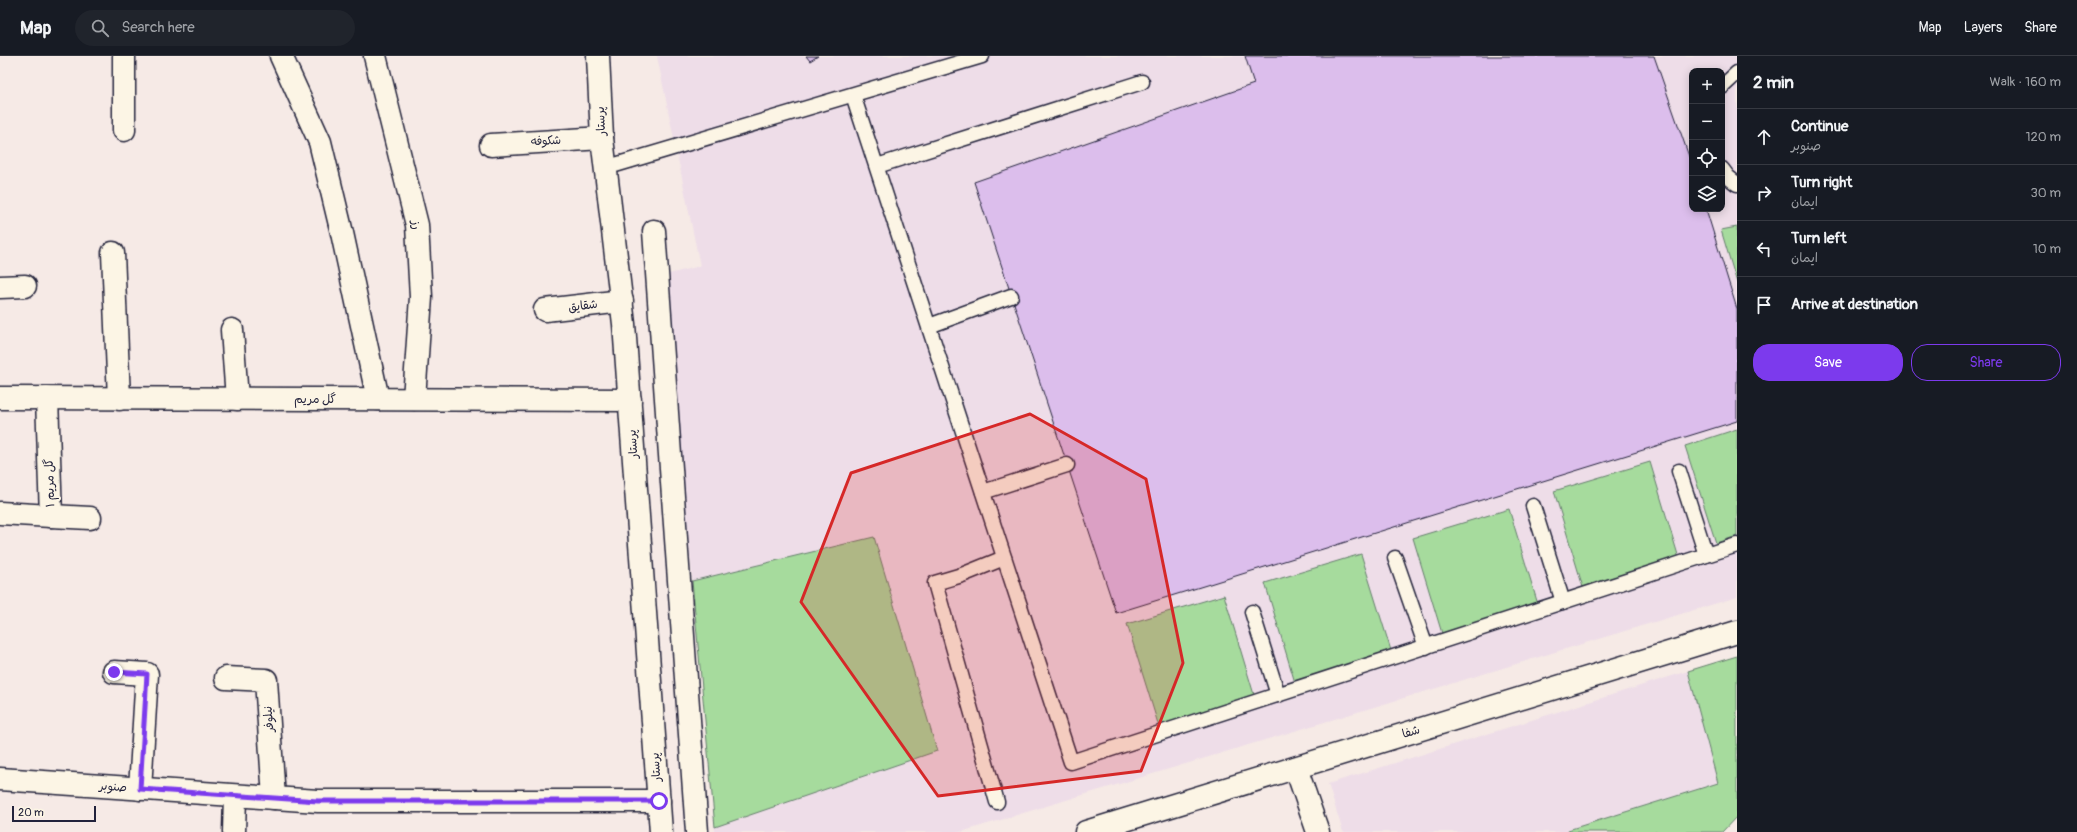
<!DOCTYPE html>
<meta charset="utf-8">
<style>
body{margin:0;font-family:Pangolin,"Playpen Sans Arabic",sans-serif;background:#20242c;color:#f1f3f6}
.controls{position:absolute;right:12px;top:12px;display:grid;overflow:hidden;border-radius:8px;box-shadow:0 2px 10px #0003}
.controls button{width:36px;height:36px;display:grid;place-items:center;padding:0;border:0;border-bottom:1px solid #363941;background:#171b24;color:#f1f3f6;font:20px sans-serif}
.scale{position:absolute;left:12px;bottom:10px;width:84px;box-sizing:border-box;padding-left:4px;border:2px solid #22223b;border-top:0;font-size:11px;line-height:14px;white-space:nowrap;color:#22223b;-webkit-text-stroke:3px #fcf5e5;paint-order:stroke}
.stop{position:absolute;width:12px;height:12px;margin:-9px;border:3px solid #7c3aed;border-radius:50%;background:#fff}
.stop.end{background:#7c3aed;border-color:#fff;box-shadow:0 1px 4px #0008}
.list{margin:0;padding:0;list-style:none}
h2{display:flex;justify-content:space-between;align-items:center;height:52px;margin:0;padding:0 16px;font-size:17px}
h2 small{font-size:13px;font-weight:400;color:#9ea1a6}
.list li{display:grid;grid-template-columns:26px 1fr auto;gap:12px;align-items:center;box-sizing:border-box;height:56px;padding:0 16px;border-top:1px solid #363941}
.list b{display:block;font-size:15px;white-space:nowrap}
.list p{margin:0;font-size:13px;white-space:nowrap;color:#9ea1a6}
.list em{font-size:13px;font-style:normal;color:#9ea1a6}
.actions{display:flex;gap:8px;padding:12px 16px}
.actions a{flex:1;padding:9px 0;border:1px solid #7c3aed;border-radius:16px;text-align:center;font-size:14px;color:#7c3aed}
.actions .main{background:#7c3aed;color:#fff}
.icon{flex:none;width:22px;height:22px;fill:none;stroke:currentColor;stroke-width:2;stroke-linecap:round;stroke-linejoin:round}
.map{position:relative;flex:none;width:1737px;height:776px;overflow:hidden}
header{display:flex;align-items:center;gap:24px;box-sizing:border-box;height:56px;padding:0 20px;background:#171b24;border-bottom:1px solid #363941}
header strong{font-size:19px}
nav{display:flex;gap:22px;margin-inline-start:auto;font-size:14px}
.search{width:280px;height:36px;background:#20242c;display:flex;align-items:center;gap:10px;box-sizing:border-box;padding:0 14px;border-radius:22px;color:#9ea1a6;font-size:15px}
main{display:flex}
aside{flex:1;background:#171b24}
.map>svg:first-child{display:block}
.built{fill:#eedde8;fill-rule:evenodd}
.green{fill:#a6db9d;stroke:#647e6c}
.building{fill:#dcbeec;stroke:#22223b}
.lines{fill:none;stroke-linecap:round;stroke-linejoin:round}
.lane-casing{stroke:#22223b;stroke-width:17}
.street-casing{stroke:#22223b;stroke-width:25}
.secondary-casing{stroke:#22223b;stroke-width:25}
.lane{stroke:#fcf5e5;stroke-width:14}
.street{stroke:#fcf5e5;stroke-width:22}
.secondary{stroke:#fcf5e5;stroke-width:22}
.route{stroke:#7c3aed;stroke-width:5}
.marked{fill:#d62828;fill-opacity:0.2;stroke:#d62828;stroke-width:3;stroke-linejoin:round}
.labels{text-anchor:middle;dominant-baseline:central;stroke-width:4;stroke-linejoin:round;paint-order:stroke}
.street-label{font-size:12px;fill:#22223b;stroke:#fcf5e5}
</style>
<header>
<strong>Map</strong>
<div class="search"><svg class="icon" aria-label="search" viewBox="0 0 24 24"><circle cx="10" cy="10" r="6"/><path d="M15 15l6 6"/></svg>Search here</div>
<nav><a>Map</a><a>Layers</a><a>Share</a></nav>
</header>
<main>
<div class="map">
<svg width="1737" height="776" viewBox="0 0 1737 776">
<rect width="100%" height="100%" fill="#f6eae6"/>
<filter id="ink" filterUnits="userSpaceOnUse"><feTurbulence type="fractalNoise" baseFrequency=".025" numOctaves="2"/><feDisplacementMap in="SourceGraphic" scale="8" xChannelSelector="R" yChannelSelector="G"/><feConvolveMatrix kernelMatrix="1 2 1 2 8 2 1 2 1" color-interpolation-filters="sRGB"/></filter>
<g filter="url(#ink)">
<!-- built -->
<g class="built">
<path d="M657 0H1737V541L961 776H715L665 219 700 210ZM1692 15H1722V153H1692Z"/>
<polygon points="1688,615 1718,727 1568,774 1568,776 1343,776 1328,728"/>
</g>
<!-- green -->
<g class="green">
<polygon points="1737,171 1737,227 1721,174"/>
<polygon points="1737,373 1737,480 1716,487 1685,390"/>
<polygon points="1650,406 1681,509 1585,538 1554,435"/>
<polygon points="1509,453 1540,555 1444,584 1413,482"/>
<polygon points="874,481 937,695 715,771 692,525"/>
<polygon points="1361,498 1393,601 1296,630 1265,527"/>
<polygon points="1224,539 1255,642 1159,671 1127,568"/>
<polygon points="1737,600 1737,760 1722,776 1568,776 1568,774 1718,727 1688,615"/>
</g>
<!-- building -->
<g class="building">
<polygon points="806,0 818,0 810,5"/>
<polygon points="1245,0 1654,0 1692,109 1692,153 1706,153 1737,253 1737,365 1116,557 974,126 1254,28"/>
</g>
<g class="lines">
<defs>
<g id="lane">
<polyline points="1722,31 1737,17"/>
<polyline points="853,39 1071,706 1737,489"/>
<polyline points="877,110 1142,26"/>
<polyline points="605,112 982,0"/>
<polyline points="1722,113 1728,121 1737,128"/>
<polyline points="929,270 1011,240"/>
<polyline points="1679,415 1706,499"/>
<polyline points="983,436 1067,409"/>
<polyline points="1533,450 1563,546"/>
<polyline points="1395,502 1426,591"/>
<polyline points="1252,556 1278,639"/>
<polyline points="997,746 935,527 962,519 1004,502"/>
</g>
<g id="street">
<polyline points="281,0 320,86 342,177 378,343"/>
<polyline points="375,0 417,169 421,241 414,343"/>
<polyline points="124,74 124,0"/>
<polyline points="491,89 602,82"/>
<polyline points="654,175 697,776"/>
<polyline points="113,197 119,343"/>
<polyline points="0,231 25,230"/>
<polyline points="545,254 622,245"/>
<polyline points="232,274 237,343"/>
<polyline points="0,342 630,344"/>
<polyline points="0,457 51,460 47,342"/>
<polyline points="51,460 90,462"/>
<polyline points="114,616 147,618 140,733"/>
<polyline points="226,622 266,624 274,742"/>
<polyline points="1296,712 1318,776"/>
<polyline points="0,723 318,745 659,745"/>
<polyline points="234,776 235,740"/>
</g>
<g id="secondary">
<polyline points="598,0 602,82 624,268 661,776"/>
<polyline points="1086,776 1737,576"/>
</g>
</defs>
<!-- lane casing -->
<use href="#lane" class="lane-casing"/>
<!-- street casing -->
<use href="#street" class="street-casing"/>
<!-- secondary casing -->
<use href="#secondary" class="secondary-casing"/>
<!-- lane -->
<use href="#lane" class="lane"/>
<!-- street -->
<use href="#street" class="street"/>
<!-- secondary -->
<use href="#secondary" class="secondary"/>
</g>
</g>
<g class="lines" filter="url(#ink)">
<!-- route -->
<polyline class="route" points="114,616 147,618 140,733 318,745 659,745"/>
</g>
<!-- marked area -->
<path class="marked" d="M1030 358 1146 423 1183 607 1141 715 938 740 801 546 851 417Z"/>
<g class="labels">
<!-- street labels -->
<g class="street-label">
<text transform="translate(601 65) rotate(-93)">پرستار</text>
<text transform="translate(546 85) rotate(-3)">شکوفه</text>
<text transform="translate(416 169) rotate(82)">رز</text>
<text transform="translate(583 250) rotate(-7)">شقایق</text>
<text x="315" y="343">گل مریم</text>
<text transform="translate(633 388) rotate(-94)">پرستار</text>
<text transform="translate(50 427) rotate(-92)">گل مریم ۱</text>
<text transform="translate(269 663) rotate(-94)">نیلوفر</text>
<text transform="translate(1411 676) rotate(-17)">شفا</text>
<text transform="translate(656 711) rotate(-94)">پرستار</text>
<text transform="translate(113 731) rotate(4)">صنوبر</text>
</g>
</g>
</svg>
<div class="controls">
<button>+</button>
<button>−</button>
<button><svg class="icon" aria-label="locate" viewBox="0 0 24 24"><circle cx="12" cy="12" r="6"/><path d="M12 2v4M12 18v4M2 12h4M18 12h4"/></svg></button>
<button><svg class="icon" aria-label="layers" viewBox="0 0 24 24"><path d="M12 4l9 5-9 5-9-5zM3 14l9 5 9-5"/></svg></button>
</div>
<div class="scale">20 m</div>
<div class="stop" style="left:659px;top:745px"></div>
<div class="stop end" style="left:114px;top:616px"></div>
</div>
<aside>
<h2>2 min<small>Walk · 160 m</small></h2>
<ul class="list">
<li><svg class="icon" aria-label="ahead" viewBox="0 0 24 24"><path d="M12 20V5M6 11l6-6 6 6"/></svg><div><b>Continue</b><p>صنوبر</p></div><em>120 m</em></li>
<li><svg class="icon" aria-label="right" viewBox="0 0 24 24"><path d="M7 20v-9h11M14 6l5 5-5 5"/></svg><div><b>Turn right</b><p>ایمان</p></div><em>30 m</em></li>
<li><svg class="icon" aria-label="left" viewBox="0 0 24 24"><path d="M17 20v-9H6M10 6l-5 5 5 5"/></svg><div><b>Turn left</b><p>ایمان</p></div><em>10 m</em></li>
<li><svg class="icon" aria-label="arrive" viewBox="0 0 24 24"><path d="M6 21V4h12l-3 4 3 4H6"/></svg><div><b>Arrive at destination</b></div></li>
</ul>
<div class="actions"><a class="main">Save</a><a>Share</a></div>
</aside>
</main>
